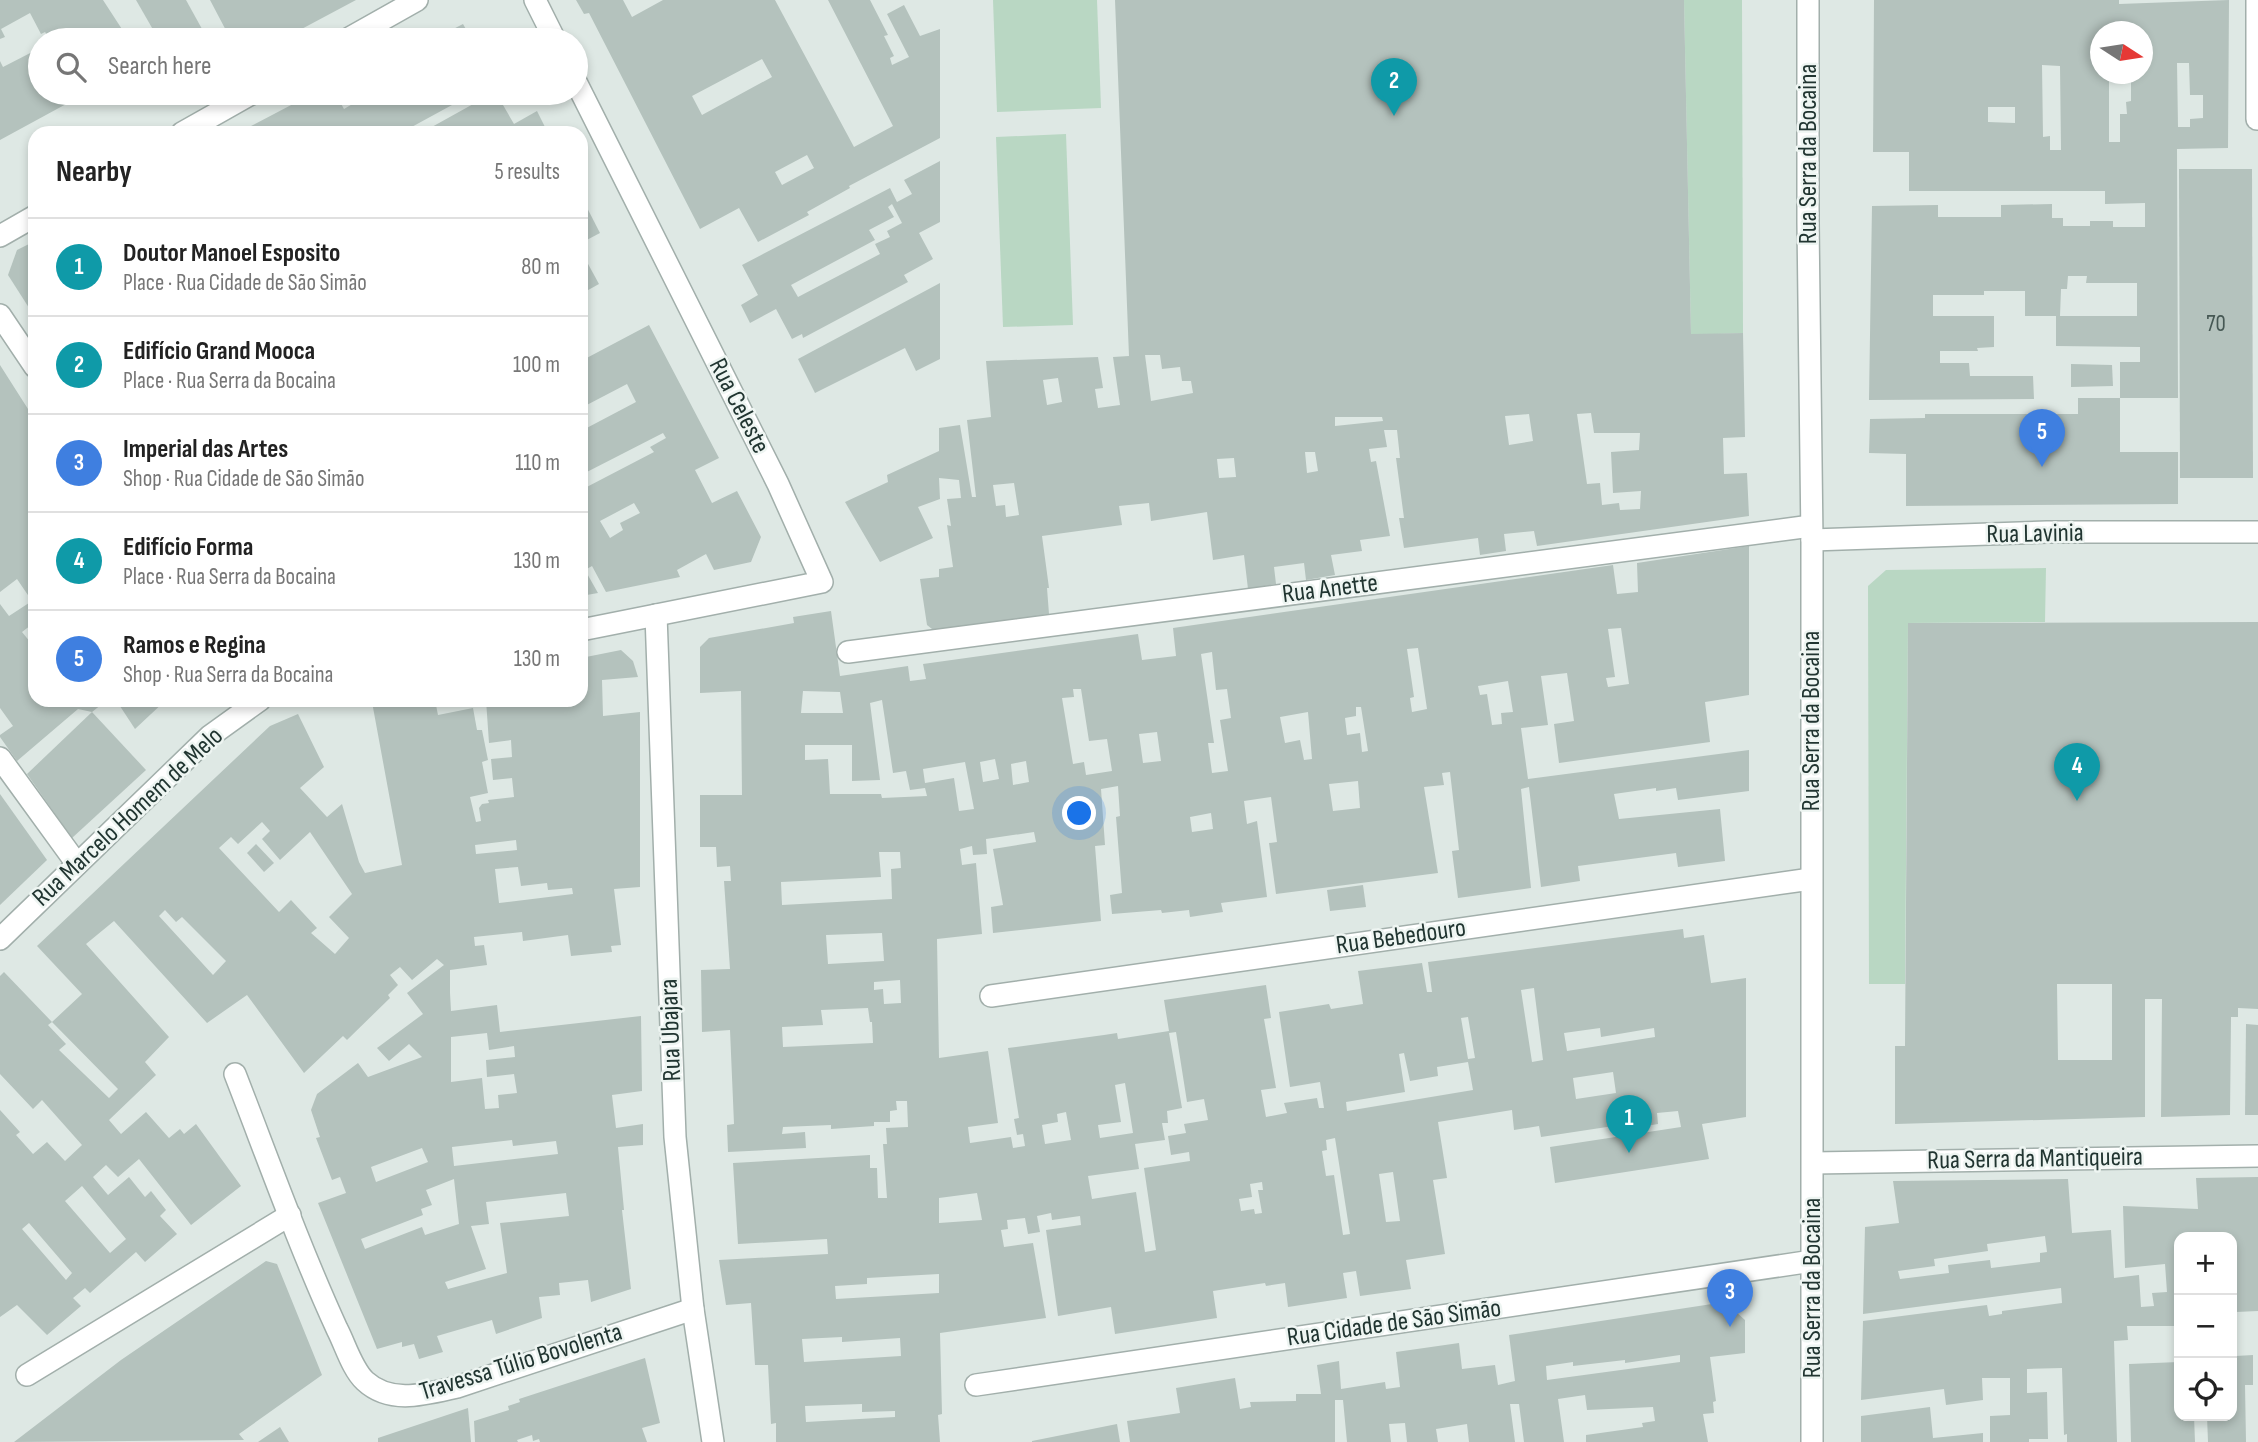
<!DOCTYPE html>
<meta charset="utf-8">
<style>
body{margin:0;font-family:"Sofia Sans Condensed",sans-serif;background:#f6f6f6;color:#222}
.controls{position:absolute;right:21px;bottom:21px;display:grid;overflow:hidden;border-radius:14px;box-shadow:0 4px 10px #0003}
.controls button{width:63px;height:63px;display:grid;place-items:center;padding:0;border:0;border-bottom:2px solid #e0e0e0;background:#fff;color:#222;font:35px sans-serif}
.compass{position:absolute;left:2090px;top:21px;width:63px;height:63px;border-radius:50%;background:#fff;box-shadow:0 4px 10px #0003;rotate:102deg}
.you{position:absolute;left:1080px;top:814px;width:24px;height:24px;margin:-18px;border:5px solid #fff;border-radius:50%;background:#1a73e8;box-shadow:0 0 0 10px #1a73e833}
.badge{display:grid;place-items:center;width:46px;height:46px;border-radius:50%;background:#78503f;color:#fff;font-size:23px;font-weight:700}
.pin{position:absolute;translate:-50% -58px;filter:drop-shadow(0 2px 4px #0008)}
.pin::after{content:'';position:absolute;top:37px;width:24px;height:21px;background:inherit;clip-path:polygon(0 0,100% 0,50% 100%)}
.list{margin:0;padding:0;list-style:none}
h2{display:flex;justify-content:space-between;align-items:center;height:91px;margin:0;padding:0 28px;font-size:30px}
h2 small{font-size:23px;font-weight:400;color:#767676}
.list li{display:grid;grid-template-columns:46px 1fr auto;gap:21px;align-items:center;box-sizing:border-box;height:98px;padding:0 28px;border-top:2px solid #e0e0e0}
.list b{display:block;font-size:26px;white-space:nowrap}
.list p{margin:0;font-size:23px;white-space:nowrap;color:#767676}
.list em{font-size:23px;font-style:normal;color:#767676}
.icon{flex:none;width:38px;height:38px;fill:none;stroke:currentColor;stroke-width:2;stroke-linecap:round;stroke-linejoin:round}
.map{position:relative;flex:none;width:2258px;height:1442px;overflow:hidden}
.search{position:absolute;background:#fff;box-shadow:0 4px 10px #0003;left:28px;top:28px;width:560px;height:77px;display:flex;align-items:center;gap:18px;box-sizing:border-box;padding:0 24px;border-radius:38px;color:#767676;font-size:26px}
.panel{position:absolute;background:#fff;box-shadow:0 4px 10px #0003;left:28px;top:126px;width:560px;height:581px;border-radius:21px}
.map>svg:first-child{display:block}
.green{fill:#b9d7c3}
.building{fill:#b4c2bd;fill-rule:evenodd}
.lines{fill:none;stroke-linecap:round;stroke-linejoin:round}
.minor-casing{stroke:#a2afab;stroke-width:24}
.minor{stroke:#fff;stroke-width:21}
.labels{text-anchor:middle;dominant-baseline:central;stroke-width:5;stroke-linejoin:round;paint-order:stroke}
.number-label{font-size:23px;fill:#465854}
.street-label{font-size:26px;fill:#213531;stroke:#eef5f2}
</style>
<div class="map">
<svg width="2258" height="1442" viewBox="0 0 2258 1442">
<rect width="100%" height="100%" fill="#dee8e4"/>
<!-- green -->
<g class="green">
<polygon points="993,0 1097,0 1101,108 997,112"/>
<polygon points="1684,0 1742,0 1743,333 1691,335"/>
<polygon points="1066,134 1073,325 1003,327 996,137"/>
<polygon points="2046,568 2045,622 1908,623 1905,984 1869,984 1868,586 1886,570"/>
</g>
<!-- building -->
<g class="building">
<polygon points="0,0 103,0 129,40 51,40 45,32 41,34 30,13 1,29 5,37 0,39"/>
<polygon points="136,0 186,0 207,38 204,40 159,40"/>
<polygon points="210,0 356,0 281,40 257,40 250,28 230,38"/>
<path d="M576 0H623L632 17 663 0H775L854 147 893 126 828 0H870L888 35 884 36 894 56 890 58 892 65 909 57 887 14 904 5 920 36 940 29V138L849 186 850 188 807 212 809 215 758 242 739 208 700 229 589 13 584 14ZM762 59 772 77 702 115 692 96ZM807 155 814 168 782 185 775 172Z"/>
<path d="M1115 0H1684L1691 334 1743 333 1745 437 1723 438 1724 474 1747 473 1749 516 1537 546 1534 531 1504 534 1506 551 1480 555 1478 538 1404 548 1399 518H1404L1396 458H1400L1397 430H1384L1387 447 1369 449 1371 462 1376 461 1390 536 1360 540 1362 551 1331 555 1335 575 1306 580 1304 563 1274 567 1276 584 1248 589 1244 555 1213 560 1207 512 1151 521 1149 503 1119 506 1122 525 1042 536 1049 588H1047L1049 614 936 631 932 629 927 625 920 579 939 577V569L953 567 947 525 951 526 947 499 961 498 959 480 939 478 940 499 918 507 933 538 880 562 845 502 888 482 887 475 939 451V428L960 425 972 497H976L967 420 991 417 986 361 1098 357 1103 388 1095 389 1098 408 1120 405 1113 357 1129 356ZM1145 355H1160L1162 369 1180 367 1182 381H1191L1193 393 1151 401ZM1058 378 1062 402 1047 405 1043 380ZM1591 413 1594 433H1640L1639 450 1611 452 1613 493 1641 491 1640 509 1620 510 1619 503 1602 505 1600 483 1587 484 1577 414ZM1529 414 1533 441 1509 445 1505 416ZM1335 417H1382L1383 421 1335 426ZM1305 452H1315L1318 471 1307 473ZM1234 458 1236 477 1219 478 1217 459ZM1014 483 1019 515 1006 517 1005 505 996 506 993 485Z"/>
<path d="M1874 0H2119V4L2229 0 2228 148 2177 149 2178 398H2120V452H2178V504L1906 506V454L1869 453 1870 419 1925 418V414H2078V398H2120V362H2140V347L2056 346V316H2025V291H1984V295H1933V316H1994V347L1977 348 1978 351H1940V363H1969L1970 376H2033L2034 399 1869 400 1872 206 1938 205V217H2001V205L2052 204V218H2063V226H2090V221H2113V227H2145V203L2105 204V191H1909V152H1873ZM2100 32H2143V74H2131V101L2126 102 2127 114H2120V142H2109V74H2100ZM2177 63H2189L2190 95H2203V118L2190 119V127H2178ZM2042 65 2060 66 2061 150H2050V136L2043 137ZM1988 107H2015V123L1988 122ZM2068 276H2087L2086 283H2137V316H2060L2061 289H2067Z"/>
<polygon points="463,24 472,40 432,40"/>
<polygon points="40,48 40,93 80,93 66,100 68,103 0,140 0,61 3,67"/>
<polygon points="314,93 335,93 344,109 371,93 474,93 408,129 410,133 255,133 251,126"/>
<polygon points="493,93 496,93 514,124 537,111 548,133 512,133 509,127 498,133 421,133"/>
<path d="M940 161V222L919 233 933 259 904 275 908 282 803 338 802 334 792 339 776 309 750 323 741 305 758 295 742 265 890 188 897 202 912 194 904 180ZM892 204 902 223 887 231 890 237 875 244 880 254 798 297 791 285 875 240 869 230 894 217 888 207Z"/>
<polygon points="2179,169 2252,169 2253,478 2180,478"/>
<polygon points="581,196 600,233 581,243"/>
<polygon points="35,241 35,309 31,311 8,275 17,250"/>
<polygon points="581,251 599,284 581,294"/>
<polygon points="940,283 940,359 916,371 905,348 815,393 798,359"/>
<path d="M649 325 719 458 695 470 712 503 737 491 761 537 751 562 714 570 706 554 677 570 680 577 606 592 592 566 585 570 598 593 581 596V510L586 507 581 499V490L654 452 650 447 666 438 663 433 581 475V431L636 402 627 384 581 408V361ZM634 503 640 513 620 523 623 530 610 538 600 521Z"/>
<polygon points="2071,364 2112,365 2113,386 2071,387"/>
<polygon points="0,365 35,420 35,622 22,632 35,648 35,700 107,700 92,712 78,709 17,761 0,737 0,735 13,726 0,708 0,604 9,616 32,601 17,579 0,592"/>
<path d="M1749 546V695L1705 702 1710 742 1559 763 1554 724 1574 721 1567 673 1541 676 1548 725 1521 728 1528 779 1749 750V791L1678 800 1676 788 1656 791V788L1614 794 1619 819 1720 809 1725 861 1678 867 1676 853 1578 866 1580 881 1541 887 1529 787 1521 789 1531 888 1458 898 1452 851 1459 850 1450 772 1442 773 1444 785 1424 787 1438 873 1276 894 1269 843 1277 842 1271 797 1264 798 1244 801 1247 824 1257 821 1267 897 1221 903 1223 912 1190 917 1189 910 1162 913 1161 910 1112 914 1110 895 1122 893 1116 817 1120 816 1118 786 1101 789 1105 845 1095 846 1101 921 993 933 991 907 1003 905 993 849 1036 842 1034 832 986 839 987 854 973 855 972 846 960 849 962 865 976 863 982 934 937 939 939 1058 988 1051 998 1123 968 1127 970 1143 1011 1137 1013 1148 1025 1146 1023 1134 1017 1135 1014 1119 1019 1118 1008 1048 1104 1035 1117 1033 1118 1039 1169 1031 1164 1000 1266 985 1271 1018 1264 1019 1276 1088 1261 1090 1266 1117 1287 1113 1284 1103 1317 1098 1319 1108H1324L1320 1082 1290 1087 1279 1012 1329 1004 1331 1009 1363 1004 1358 971 1422 963 1427 992H1432L1428 962 1683 929 1684 938 1704 935 1711 983 1746 978V1117L1702 1124 1709 1159 1555 1183 1550 1147 1681 1127 1678 1111 1657 1113 1658 1124 1621 1130 1620 1125 1541 1137 1539 1126 1514 1130 1512 1110 1438 1122 1447 1178 1433 1180 1445 1254 1406 1260 1411 1289 1360 1296 1356 1271 1343 1273 1347 1298 1288 1307 1285 1283 1266 1286 1265 1283 1213 1291 1217 1318 1115 1334 1111 1307 1058 1316 1046 1230 1081 1225 1080 1216 1052 1220 1051 1213 1037 1216 1040 1232 1028 1234 1025 1218 1007 1220 1008 1229 1001 1230 1004 1247 1033 1243 1046 1318 940 1333 942 1414 938 1415 940 1442H776V1423L771 1424 768 1365H755L751 1303 726 1305 719 1260 828 1254 827 1239 738 1244 733 1163 870 1155V1168H877L878 1198H887L883 1144H887L886 1128 908 1127 907 1101H896L897 1110 890 1111V1122H874V1126L831 1129V1125L783 1127 782 1134 805 1132 806 1148 728 1152 727 1125 734 1124 730 1030 702 1032 701 970 730 969 724 881H731L730 866 717 867 716 847H700V795H742L741 691 700 693V647L709 638 794 623 793 617 831 611 840 676 908 666 910 681 926 679 923 664 1138 634 1142 660 1176 656 1173 628 1613 565 1617 594 1638 592 1637 563ZM1621 628 1629 684 1608 687 1606 678 1615 677 1608 629ZM1418 648 1427 709 1412 712 1410 698 1414 697 1407 649ZM1212 652 1216 690 1227 689 1231 718 1220 720 1228 771 1212 773 1208 743H1214L1201 654ZM1508 681 1513 712 1501 713 1502 724 1492 725 1487 694 1480 695 1478 686ZM1073 689H1081L1089 741 1107 739 1112 771 1086 775 1084 762 1073 764 1062 698 1074 697ZM803 691 840 692 843 713H801ZM882 700 893 773 906 771 910 790 925 788 927 796 882 798 881 794H830L828 759 805 760V745H852V781L880 780 870 703ZM1356 707H1361L1368 751 1362 752 1360 733 1347 735 1345 718 1356 716ZM1308 712 1312 759 1304 760 1300 740 1285 743 1280 717ZM1157 732 1161 761 1143 763 1139 734ZM995 759 999 779 983 782 980 762ZM1026 761 1029 782 1013 785 1011 764ZM965 762 974 809 959 811 954 778 925 783 923 769ZM1358 781 1360 808 1333 811 1329 784ZM1211 813 1213 829 1192 832 1190 817ZM879 852H900L901 868 891 869 892 899 782 905 781 882 881 877ZM882 933 884 961 828 964 826 935ZM900 980 901 1003 884 1004 883 989 874 990V982ZM1534 988 1543 1060 1532 1062 1521 990ZM868 1008 870 1022H872L873 1043 783 1047 782 1027 823 1025 821 1010ZM1468 1017 1475 1058 1468 1059 1461 1018ZM1600 1028 1601 1037 1654 1028 1655 1037 1567 1051 1564 1033ZM1176 1032 1187 1102 1204 1099 1208 1120 1184 1124 1186 1133 1168 1136 1171 1155 1189 1152 1190 1161 1144 1168 1156 1250 1145 1252 1136 1192 1092 1199 1088 1176 1139 1169 1135 1144 1165 1140 1162 1123H1168L1167 1111 1182 1108 1169 1033ZM1404 1053 1410 1081 1438 1076 1437 1067 1468 1062 1473 1090 1347 1111 1346 1102 1405 1092 1399 1054ZM1613 1072 1616 1093 1576 1099 1573 1078ZM1125 1083 1133 1133 1100 1138 1098 1125 1121 1122 1115 1085ZM1066 1112 1071 1140 1045 1144 1042 1125 1058 1122 1057 1114ZM1335 1138 1350 1234 1343 1235 1334 1175 1326 1176 1322 1151 1327 1150 1326 1140ZM1393 1172 1400 1221 1386 1222 1379 1174ZM1262 1182 1263 1190H1258L1262 1213 1255 1214 1254 1209 1241 1211 1239 1199 1252 1197 1250 1184ZM977 1193 982 1220 939 1223V1198ZM939 1274V1293L836 1299 835 1286 867 1284V1278ZM842 1337V1342L900 1338 901 1356 804 1362 802 1339ZM862 1404V1412L895 1411V1417L806 1422 805 1406Z"/>
<path d="M2258 622V1009L2238 1008V1017H2231L2230 1115 2161 1117 2162 999H2145V1117L1895 1124V1046H1905L1908 623ZM2057 984H2112V1060H2058Z"/>
<path d="M621 650 633 661 638 677 602 680 603 716 640 712V887L614 889 621 945 611 946 612 952 571 956 568 935 523 941 522 932 474 937 475 946 484 945 487 965 450 970V993L451 1011 497 1005 500 1032 641 1016 642 1091 612 1095 616 1128 643 1124V1145L618 1147 624 1210H622L631 1289 591 1302 588 1280 559 1283 560 1295 539 1297 542 1318 496 1334 492 1320 437 1336 443 1352 419 1359 414 1344 402 1347V1342L377 1349 318 1203 346 1193 340 1177 332 1180 316 1138 320 1137 311 1110 317 1094 358 1063 368 1077 422 1057 409 1044 389 1061 377 1048 423 1014 407 993 444 965 437 959 412 980 400 967 390 975 398 985 388 995 390 998 347 1040 343 1036 304 1073 247 995 207 1023 114 921 86 944 169 1037 145 1062 156 1075 109 1120 121 1134 146 1112 169 1138 180 1129 184 1134 196 1124 241 1186 191 1225 139 1159 118 1177 106 1165 93 1177 108 1195 129 1177 145 1197 151 1191 166 1210 160 1216 177 1234 145 1262 136 1252 90 1293 85 1288 73 1298 81 1306 47 1335 17 1305 0 1317V1110L20 1132 16 1135 33 1154 47 1142 65 1161 82 1145 42 1100 33 1109 0 1074V976L4 972 52 1022 48 1025 66 1044 59 1050 109 1098 118 1089 52 1022 82 994 37 946 270 726 298 714 324 767 300 788 327 817 342 804 359 862 365 873 402 865 372 702 384 700H435L438 715 473 708 477 730H482L488 760 482 762 488 793 470 797 476 822 481 821 479 808 482 804 489 803 488 800 514 797 512 778 493 780 491 759 512 757 511 740 489 743 486 700H581V658ZM262 822 270 831 262 839 280 860 310 832 352 894 329 917 349 938 335 954 311 933 317 928 291 900 279 912 219 848 231 837 238 844ZM516 840 517 850 476 854 475 845ZM518 867 521 886 547 883 548 890 572 888 573 894 499 903 495 869ZM165 910 176 922 182 917 226 961 213 975 159 916ZM487 1033 489 1050 514 1046 515 1057 486 1060 487 1077 514 1074 517 1093 498 1095 499 1108 485 1109 482 1078 451 1082V1037ZM512 1140 513 1146 556 1141 558 1154 454 1166 452 1147ZM422 1148 428 1162 376 1182 371 1167ZM454 1179 459 1224 425 1235 422 1227 365 1249 361 1239 423 1215 421 1209 432 1205 426 1190ZM82 1186 126 1239 110 1253 65 1201ZM566 1193 569 1216 500 1223 507 1273 448 1289 445 1282 486 1269 471 1226 489 1224 486 1202ZM29 1223 72 1273 66 1280 22 1229Z"/>
<polygon points="116,700 166,700 135,729"/>
<polygon points="92,712 146,770 72,838 27,774"/>
<polygon points="0,794 47,860 0,905"/>
<polygon points="256,844 274,863 264,872 247,853"/>
<polygon points="1363,885 1366,907 1330,911 1327,890"/>
<polygon points="2246,1024 2258,1025 2258,1115 2245,1115"/>
<path d="M2258 1177V1311L2236 1312V1356L2253 1355V1385H2245L2246 1442H2208L2207 1416H2232V1237H2179V1326H2127L2128 1340 2114 1341 2117 1442H2067V1434L2064 1435 2062 1368 2027 1369V1393L2047 1392 2048 1439H2029V1442H1990V1416L2010 1415V1378H1982L1983 1400 1946 1405 1944 1389 1861 1400 1863 1321 1987 1305 1989 1316 2002 1314V1311L2062 1303 2061 1288 1863 1314 1865 1227 1899 1223 1893 1181 2068 1179 2072 1233 2111 1230 2114 1278 2139 1275 2141 1307 2154 1306 2152 1293 2167 1292 2165 1264 2125 1268 2123 1206 2198 1209 2196 1178ZM2045 1236 2047 1252 2040 1253V1262L1991 1268 1990 1260 1948 1265 1949 1273 1900 1279 1898 1271 1935 1266 1934 1259 1988 1251 1987 1244Z"/>
<polygon points="266,1261 277,1264 322,1375 239,1434 244,1440 14,1442 121,1360"/>
<path d="M1725 1302 1745 1320V1353L1710 1357 1716 1401 1713 1402 1714 1413 1703 1414 1708 1442H1586V1435L1643 1427 1642 1423 1655 1421 1653 1407 1587 1410 1585 1395 1558 1399 1564 1442H1524L1519 1404H1510L1515 1442H1469L1467 1424 1436 1429 1438 1442H1407L1405 1423 1389 1424 1391 1442H1347L1343 1400H1335V1442H1130L1127 1421 1180 1413 1176 1388 1235 1378 1240 1409 1251 1407 1250 1402 1296 1401V1394H1321L1317 1365 1339 1361 1341 1389 1385 1382 1386 1389 1400 1387 1396 1352 1459 1343 1462 1369 1495 1365 1498 1385 1515 1381 1509 1335ZM1680 1355V1362L1547 1380 1546 1366 1573 1362V1366L1625 1360V1363Z"/>
<polygon points="645,1358 660,1423 642,1428 647,1442 540,1442 539,1439 533,1441 532,1435 517,1440 518,1442 475,1442 474,1421 509,1410 508,1406 520,1402 519,1399"/>
<polygon points="2179,1362 2179,1416 2194,1416 2195,1442 2131,1442 2129,1364"/>
<polygon points="1930,1407 1933,1438 1983,1433 1983,1442 1861,1442 1861,1416"/>
<polygon points="468,1408 471,1442 378,1442 378,1438"/>
<polygon points="1117,1424 1120,1442 1032,1442 1032,1441"/>
<polygon points="280,1427 289,1442 258,1442"/>
</g>
<g class="lines">
<defs>
<g id="minor">
<polyline points="535,0 555,40"/>
<polyline points="1808,0 1808,223 1812,540 1812,1442"/>
<polyline points="346,40 417,0"/>
<polyline points="576,82 778,484 822,582 581,630"/>
<polyline points="2257,119 2257,0"/>
<polyline points="182,133 253,93"/>
<polyline points="0,236 35,216"/>
<polyline points="0,315 35,367"/>
<polyline points="1812,540 2047,532 2258,532"/>
<polyline points="656,615 675,1137 693,1309 713,1442"/>
<polyline points="848,652 1811,526"/>
<polyline points="0,758 77,864"/>
<polyline points="0,939 210,736 260,700"/>
<polyline points="991,996 1811,879"/>
<path d="M235 1074C268 1159 299 1246 337 1329 345 1344 352 1369 365 1381 391 1405 426 1394 457 1387L693 1309"/>
<polyline points="1813,1163 2258,1156"/>
<polyline points="27,1375 290,1215"/>
<polyline points="976,1385 1812,1261"/>
</g>
</defs>
<!-- minor casing -->
<use href="#minor" class="minor-casing"/>
<!-- minor -->
<use href="#minor" class="minor"/>
</g>
<g class="labels">
<!-- number labels -->
<g class="number-label">
<text x="2216" y="324">70</text>
</g>
<!-- street labels -->
<g class="street-label">
<text transform="translate(1808 154) rotate(-90)">Rua Serra da Bocaina</text>
<text transform="translate(739 406) rotate(63)">Rua Celeste</text>
<text transform="translate(2035 534) rotate(-1)">Rua Lavinia</text>
<text transform="translate(1330 589) rotate(-7)">Rua Anette</text>
<text transform="translate(1811 721) rotate(-90)">Rua Serra da Bocaina</text>
<text transform="translate(128 817) rotate(-43)">Rua Marcelo Homem de Melo</text>
<text transform="translate(1401 937) rotate(-8)">Rua Bebedouro</text>
<text transform="translate(671 1030) rotate(-92)">Rua Ubajara</text>
<text transform="translate(2035 1159) rotate(-1)">Rua Serra da Mantiqueira</text>
<text transform="translate(1812 1288) rotate(-90)">Rua Serra da Bocaina</text>
<text transform="translate(1394 1323) rotate(-8)">Rua Cidade de São Simão</text>
<text transform="translate(521 1362) rotate(-17)">Travessa Túlio Bovolenta</text>
</g>
</g>
</svg>
<div class="controls">
<button>+</button>
<button>−</button>
<button><svg class="icon" aria-label="locate" viewBox="0 0 24 24"><circle cx="12" cy="12" r="6"/><path d="M12 2v4M12 18v4M2 12h4M18 12h4"/></svg></button>
</div>
<svg class="compass" viewBox="-18 -18 36 36"><path d="M0-13l5 13h-10z" fill="#e53935"/><path d="M0 13l5-13h-10z" fill="#767676"/></svg>
<div class="you"></div>
<div class="pin badge" style="left:1629px;top:1153px;background:#0f9aa8">1</div>
<div class="pin badge" style="left:1394px;top:116px;background:#0f9aa8">2</div>
<div class="pin badge" style="left:1730px;top:1327px;background:#3f7fe0">3</div>
<div class="pin badge" style="left:2077px;top:801px;background:#0f9aa8">4</div>
<div class="pin badge" style="left:2042px;top:467px;background:#3f7fe0">5</div>
<div class="search"><svg class="icon" aria-label="search" viewBox="0 0 24 24"><circle cx="10" cy="10" r="6"/><path d="M15 15l6 6"/></svg>Search here</div>
<section class="panel">
<h2>Nearby<small>5 results</small></h2>
<ul class="list">
<li><span class="badge" style="background:#0f9aa8">1</span><div><b>Doutor Manoel Esposito</b><p>Place · Rua Cidade de São Simão</p></div><em>80 m</em></li>
<li><span class="badge" style="background:#0f9aa8">2</span><div><b>Edifício Grand Mooca</b><p>Place · Rua Serra da Bocaina</p></div><em>100 m</em></li>
<li><span class="badge" style="background:#3f7fe0">3</span><div><b>Imperial das Artes</b><p>Shop · Rua Cidade de São Simão</p></div><em>110 m</em></li>
<li><span class="badge" style="background:#0f9aa8">4</span><div><b>Edifício Forma</b><p>Place · Rua Serra da Bocaina</p></div><em>130 m</em></li>
<li><span class="badge" style="background:#3f7fe0">5</span><div><b>Ramos e Regina</b><p>Shop · Rua Serra da Bocaina</p></div><em>130 m</em></li>
</ul>
</section>
</div>
